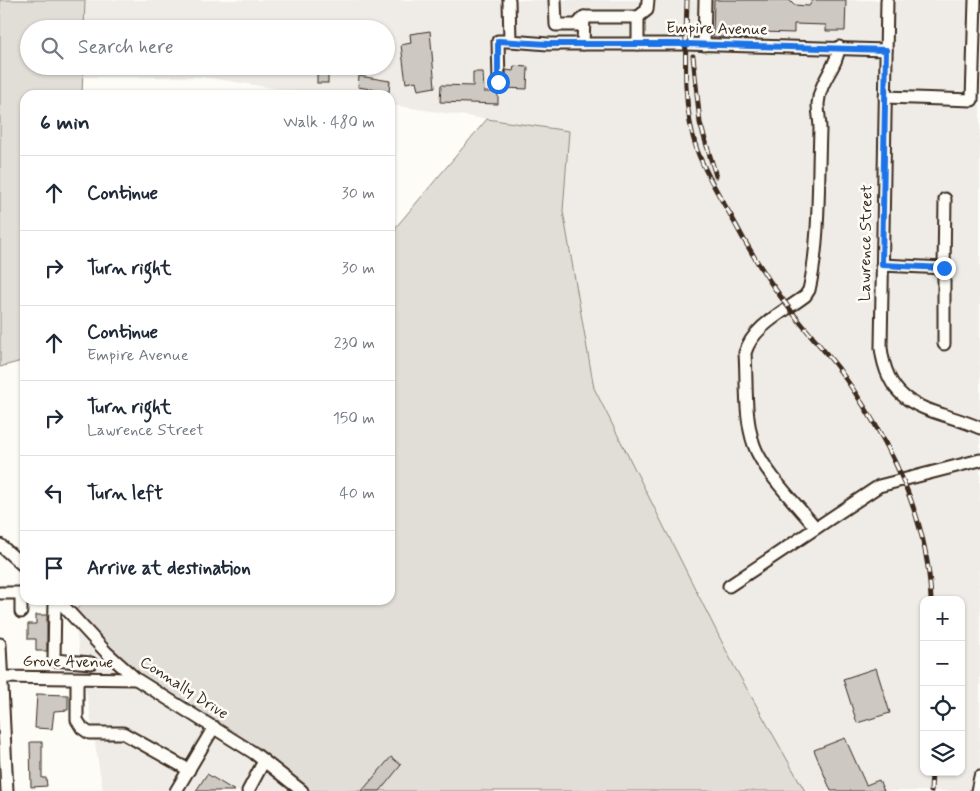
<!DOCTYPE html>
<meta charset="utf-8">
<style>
body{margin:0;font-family:Mynerve,sans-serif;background:#f2f2f3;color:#1f2937}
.controls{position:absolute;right:15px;bottom:15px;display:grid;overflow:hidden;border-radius:10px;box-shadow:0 1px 4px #0004}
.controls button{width:45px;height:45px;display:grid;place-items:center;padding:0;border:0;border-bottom:1px solid #e0e1e3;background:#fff;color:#1f2937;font:25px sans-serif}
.stop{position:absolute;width:15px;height:15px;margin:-11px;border:4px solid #1a73e8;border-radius:50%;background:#fff}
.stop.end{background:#1a73e8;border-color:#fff;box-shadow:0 1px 5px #0008}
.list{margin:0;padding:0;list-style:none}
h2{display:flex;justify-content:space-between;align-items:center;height:65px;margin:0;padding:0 20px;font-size:21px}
h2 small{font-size:16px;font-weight:400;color:#747a83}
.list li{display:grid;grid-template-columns:32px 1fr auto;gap:15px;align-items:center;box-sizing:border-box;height:75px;padding:0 20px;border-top:1px solid #e0e1e3}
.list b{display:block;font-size:19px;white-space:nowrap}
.list p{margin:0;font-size:16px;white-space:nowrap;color:#747a83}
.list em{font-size:16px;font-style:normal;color:#747a83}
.icon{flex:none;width:28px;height:28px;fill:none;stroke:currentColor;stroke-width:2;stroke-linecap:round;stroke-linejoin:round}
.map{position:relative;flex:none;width:980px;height:791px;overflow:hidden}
.search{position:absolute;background:#fff;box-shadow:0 1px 4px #0004;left:20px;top:20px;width:375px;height:55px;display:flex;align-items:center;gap:12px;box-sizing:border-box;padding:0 18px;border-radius:28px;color:#747a83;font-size:19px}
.panel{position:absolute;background:#fff;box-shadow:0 1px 4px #0004;left:20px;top:90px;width:375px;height:515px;border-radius:15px}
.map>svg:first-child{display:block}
.built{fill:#efece7;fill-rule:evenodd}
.green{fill:#e1ded7;stroke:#8e847a}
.building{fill:#cdc8c2;stroke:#3b2a1e}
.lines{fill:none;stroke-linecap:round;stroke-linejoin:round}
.minor-casing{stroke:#3b2a1e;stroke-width:15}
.minor{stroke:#fdfcf7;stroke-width:11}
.rail-casing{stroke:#3b2a1e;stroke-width:5}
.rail{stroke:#fdfcf7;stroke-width:3;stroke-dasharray:9;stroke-linecap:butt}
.route{stroke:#1a73e8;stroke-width:6}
.labels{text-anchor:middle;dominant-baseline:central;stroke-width:5;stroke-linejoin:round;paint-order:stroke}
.street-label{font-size:16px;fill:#3b2a1e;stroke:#fdfcf7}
</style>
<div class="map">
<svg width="980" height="791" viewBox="0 0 980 791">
<rect width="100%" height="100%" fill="#fdfcf7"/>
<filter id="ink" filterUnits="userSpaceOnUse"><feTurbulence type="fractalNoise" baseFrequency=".02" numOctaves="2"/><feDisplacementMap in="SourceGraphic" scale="10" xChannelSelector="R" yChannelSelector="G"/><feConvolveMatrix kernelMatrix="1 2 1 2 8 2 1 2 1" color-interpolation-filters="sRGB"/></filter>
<g filter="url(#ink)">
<!-- built -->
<g class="built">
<path d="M85 0H980V791H805L734 666 594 388 563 211 569 131 390 105V95H319L203 77H82L83 66H386V29H84ZM924 600H961V772H924Z"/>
<polygon points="73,613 265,761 300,791 103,791"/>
</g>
<!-- green -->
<g class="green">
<polygon points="0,0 85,0 84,29 29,29 29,66 83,66 82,95 25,95 25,360 0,367"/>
<polygon points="487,119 569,131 563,211 594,388 734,666 805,791 300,791 265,761 128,679 73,613 85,600 390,600 390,255 396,227"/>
</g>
<!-- building -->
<g class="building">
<polygon points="714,0 789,0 794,5 809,6 813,0 846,0 845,31 826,31 826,25 794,24 794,33 727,31 727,37 713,37"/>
<polygon points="430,31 435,87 418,90 416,81 406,83 401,45 411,43 410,34"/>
<polygon points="514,66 528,67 527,89 503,88 506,81 506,70 513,71"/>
<polygon points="473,72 483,72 484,92 498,92 498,104 440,102 441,85 473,86"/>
<rect x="317" y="74" width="11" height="9"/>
<polygon points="359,76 390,81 389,92 358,87"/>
<polygon points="36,615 47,615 47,651 36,651 36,639 28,639 28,624 36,624"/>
<polygon points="876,668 890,713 857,723 843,679"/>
<polygon points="37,694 68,695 68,710 54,711 52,729 35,728"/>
<polygon points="845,738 866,785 879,780 884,791 831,791 814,750"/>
<polygon points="30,742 42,742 42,778 46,778 47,786 31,787"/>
<polygon points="391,757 401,765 380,791 362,791"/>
<polygon points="207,774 235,791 196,791"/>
</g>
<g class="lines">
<defs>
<g id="minor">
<polyline points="509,0 510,41 548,44 686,44 886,50"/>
<polyline points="555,0 556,25 577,25 584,17"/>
<path d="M887 0 881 348C889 412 932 407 980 428"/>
<polyline points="638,17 647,10 648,0"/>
<polyline points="583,44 584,17 638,17 638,44"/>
<polyline points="704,45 705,0"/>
<polyline points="499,81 498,41 510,41"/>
<polyline points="885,97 972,100 975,0"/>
<polyline points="882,265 944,268 945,199"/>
<polyline points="944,344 944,268"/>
<path d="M816 528C798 506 763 471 754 445 744 417 747 382 745 353 753 326 784 312 805 296L809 290C820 243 818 179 820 130 820 121 818 112 818 104 820 79 837 68 839 47"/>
<polyline points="0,545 25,567"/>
<polyline points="729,586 879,486 980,460"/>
<polyline points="0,593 21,593 25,591"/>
<polyline points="55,600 54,660 91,663"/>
<polyline points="58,600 106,652 136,679 254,753 302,791"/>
<polyline points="21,612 21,593"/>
<polyline points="0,644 7,791"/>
<polyline points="0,677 136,679"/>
<polyline points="77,679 77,720 82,728 89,733 123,733 189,770"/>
<polyline points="176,791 214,727"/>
<polyline points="248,791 264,761"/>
<polyline points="977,791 980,777"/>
</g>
</defs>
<!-- minor casing -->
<use href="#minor" class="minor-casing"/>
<!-- minor -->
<use href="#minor" class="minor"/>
<defs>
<g id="rail">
<path d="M687 0C686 49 681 103 697 150 705 172 718 194 730 214 746 245 765 276 786 304 802 326 821 346 838 368 887 435 928 515 931 600"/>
<polyline points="693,56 700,123 716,176"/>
<polyline points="931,791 932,772"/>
</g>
</defs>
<!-- rail casing -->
<use href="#rail" class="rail-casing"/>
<!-- rail -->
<use href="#rail" class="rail"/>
</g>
</g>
<g class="lines" filter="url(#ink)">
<!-- route -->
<polyline class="route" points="498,82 498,41 548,44 686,44 886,50 882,265 944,268"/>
</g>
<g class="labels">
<!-- street labels -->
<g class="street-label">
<text transform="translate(717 29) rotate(1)">Empire Avenue</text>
<text transform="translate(866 243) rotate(-89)">Lawrence Street</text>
<text transform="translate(68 662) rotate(1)">Grove Avenue</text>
<text transform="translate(184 688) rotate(33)">Connally Drive</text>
</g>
</g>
</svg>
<div class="controls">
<button>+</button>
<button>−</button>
<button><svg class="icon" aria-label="locate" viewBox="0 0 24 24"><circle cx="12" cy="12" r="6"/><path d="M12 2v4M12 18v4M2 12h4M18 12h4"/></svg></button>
<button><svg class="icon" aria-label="layers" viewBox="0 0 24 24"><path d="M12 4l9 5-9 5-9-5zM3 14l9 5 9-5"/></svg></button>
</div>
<div class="stop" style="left:498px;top:82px"></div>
<div class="stop end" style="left:944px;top:268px"></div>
<div class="search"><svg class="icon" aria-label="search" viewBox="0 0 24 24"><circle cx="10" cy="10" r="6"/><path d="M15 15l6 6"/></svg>Search here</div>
<section class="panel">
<h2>6 min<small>Walk · 480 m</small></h2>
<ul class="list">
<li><svg class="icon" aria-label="ahead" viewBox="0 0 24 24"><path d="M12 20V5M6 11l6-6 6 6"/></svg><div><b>Continue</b></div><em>30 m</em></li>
<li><svg class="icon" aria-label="right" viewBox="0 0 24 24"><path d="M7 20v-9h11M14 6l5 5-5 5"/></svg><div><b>Turn right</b></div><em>30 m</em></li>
<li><svg class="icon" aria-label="ahead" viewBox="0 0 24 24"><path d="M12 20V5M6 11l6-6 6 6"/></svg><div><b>Continue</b><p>Empire Avenue</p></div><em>230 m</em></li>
<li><svg class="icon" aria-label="right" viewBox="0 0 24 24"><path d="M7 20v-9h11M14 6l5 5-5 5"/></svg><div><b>Turn right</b><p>Lawrence Street</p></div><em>150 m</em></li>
<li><svg class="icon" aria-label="left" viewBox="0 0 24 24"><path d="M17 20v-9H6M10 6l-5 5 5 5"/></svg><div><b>Turn left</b></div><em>40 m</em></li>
<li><svg class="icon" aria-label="arrive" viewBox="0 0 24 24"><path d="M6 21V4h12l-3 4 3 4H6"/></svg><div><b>Arrive at destination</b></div></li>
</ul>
</section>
</div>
